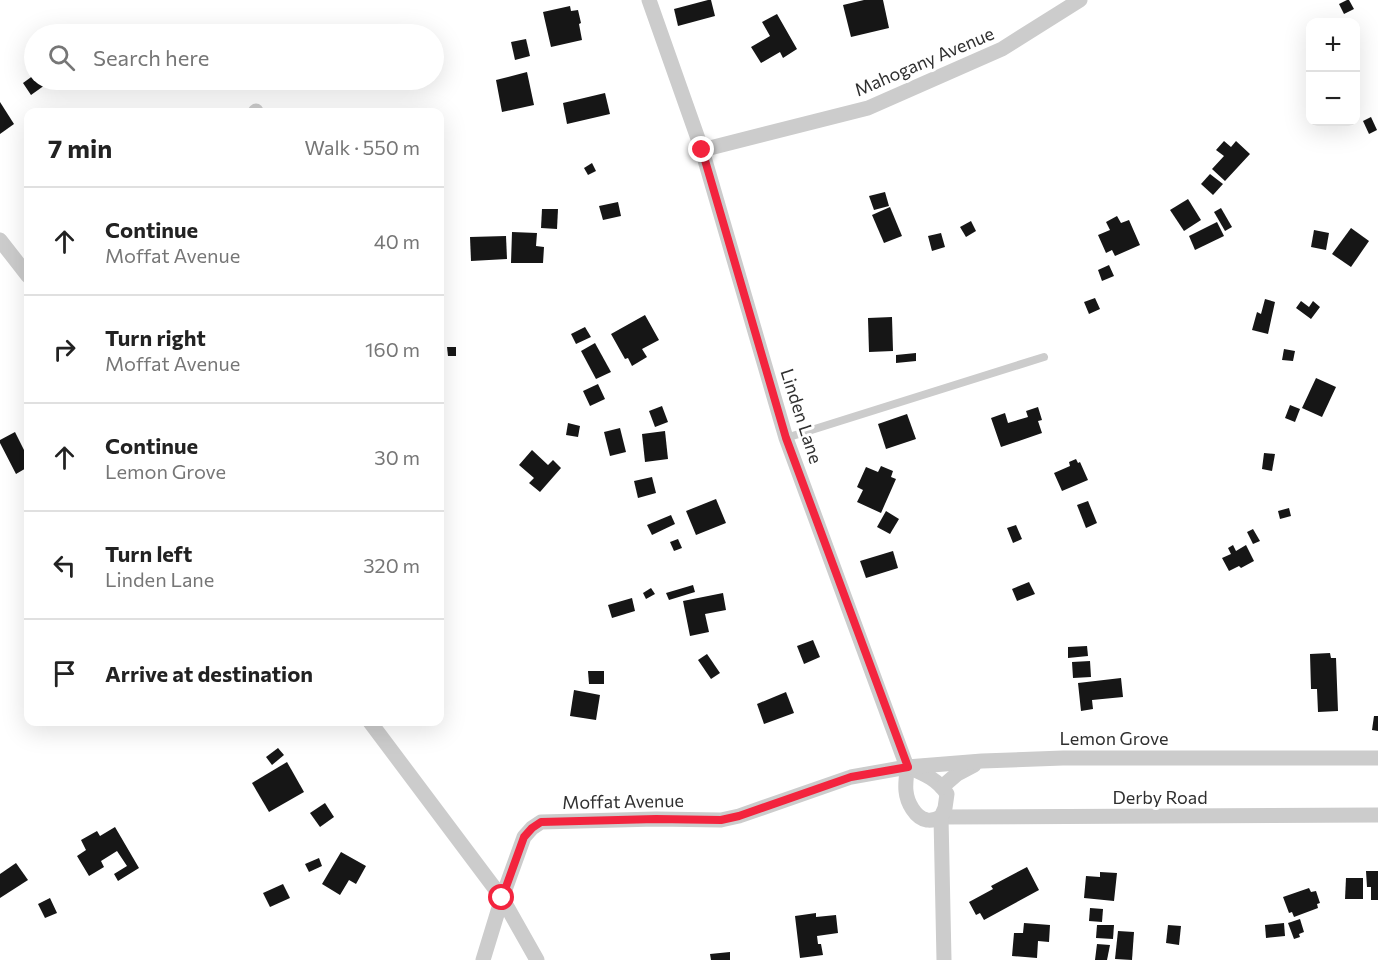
<!DOCTYPE html>
<meta charset="utf-8">
<style>
body{margin:0;font-family:Commissioner,sans-serif;background:#f6f6f6;color:#222}
.controls{position:absolute;right:18px;top:18px;display:grid;overflow:hidden;border-radius:12px;box-shadow:0 6px 24px #0002}
.controls button{width:54px;height:54px;display:grid;place-items:center;padding:0;border:0;border-bottom:2px solid #e0e0e0;background:#fff;color:#222;font:30px sans-serif}
.stop{position:absolute;width:18px;height:18px;margin:-14px;border:4px solid #f3243e;border-radius:50%;background:#fff}
.stop.end{background:#f3243e;border-color:#fff;box-shadow:0 2px 6px #0008}
.list{margin:0;padding:0;list-style:none}
h2{display:flex;justify-content:space-between;align-items:center;height:78px;margin:0;padding:0 24px;font-size:26px}
h2 small{font-size:20px;font-weight:400;color:#767676}
.list li{display:grid;grid-template-columns:39px 1fr auto;gap:18px;align-items:center;box-sizing:border-box;height:108px;padding:0 24px;border-top:2px solid #e0e0e0}
.list b{display:block;font-size:22px;white-space:nowrap}
.list p{margin:0;font-size:20px;white-space:nowrap;color:#767676}
.list em{font-size:20px;font-style:normal;color:#767676}
.icon{flex:none;width:33px;height:33px;fill:none;stroke:currentColor;stroke-width:2;stroke-linecap:round;stroke-linejoin:round}
.map{position:relative;flex:none;width:1378px;height:960px;overflow:hidden}
.search{position:absolute;background:#fff;box-shadow:0 6px 24px #0002;left:24px;top:24px;width:420px;height:66px;display:flex;align-items:center;gap:15px;box-sizing:border-box;padding:0 21px;border-radius:33px;color:#767676;font-size:22px}
.panel{position:absolute;background:#fff;box-shadow:0 6px 24px #0002;left:24px;top:108px;width:420px;height:618px;border-radius:12px}
.map>svg:first-child{display:block}
.building{fill:#161616}
.lines{fill:none;stroke-linecap:round;stroke-linejoin:round}
.lane{stroke:#ccc;stroke-width:8}
.street{stroke:#ccc;stroke-width:15}
.route{stroke:#f3243e;stroke-width:8}
.labels{text-anchor:middle;dominant-baseline:central;stroke-width:6;stroke-linejoin:round;paint-order:stroke}
.street-label{font-size:18px;fill:#2f2f2f;stroke:#fff}
</style>
<div class="map">
<svg width="1378" height="960" viewBox="0 0 1378 960">
<rect width="100%" height="100%" fill="#fff"/>
<!-- building -->
<g class="building">
<polygon points="708,0 711,0 715,16 678,26 674,9"/>
<polygon points="864,0 883,0 889,28 851,37 843,5"/>
<polygon points="1347,0 1349,0 1354,9 1344,14 1339,4"/>
<polygon points="570,6 571,11 578,10 581,23 579,24 582,40 551,47 543,12"/>
<polygon points="777,14 797,49 783,58 780,52 761,63 751,47 770,36 762,22"/>
<polygon points="526,39 530,56 515,60 511,42"/>
<polygon points="527,72 534,105 502,112 496,80"/>
<polygon points="34,75 34,80 41,80 45,85 31,95 23,83"/>
<polygon points="605,93 610,114 567,124 563,103"/>
<polygon points="0,102 14,124 0,134"/>
<polygon points="1371,117 1377,130 1369,134 1363,121"/>
<polygon points="1224,141 1231,147 1236,141 1250,154 1225,181 1212,169 1224,156 1216,150"/>
<polygon points="592,163 596,171 588,175 584,168"/>
<polygon points="1210,174 1223,184 1213,195 1201,184"/>
<polygon points="885,192 889,206 874,210 869,196"/>
<polygon points="1188,199 1201,220 1184,231 1170,210"/>
<polygon points="618,202 621,216 603,220 599,206"/>
<polygon points="890,207 902,236 884,243 872,215"/>
<polygon points="1221,208 1232,227 1225,231 1214,212"/>
<polygon points="542,209 558,209 557,229 541,228"/>
<polygon points="1117,216 1121,223 1129,220 1140,245 1115,256 1112,250 1106,253 1098,235 1110,230 1106,222"/>
<polygon points="971,221 976,231 966,237 960,227"/>
<polygon points="1217,222 1224,236 1195,250 1189,236"/>
<polygon points="1351,228 1369,241 1351,267 1332,254"/>
<polygon points="1314,230 1329,233 1326,250 1311,247"/>
<polygon points="512,232 537,233 536,246 544,247 543,263 511,263"/>
<polygon points="941,233 945,247 932,251 928,236"/>
<polygon points="506,236 507,259 471,261 470,237"/>
<polygon points="1109,265 1114,276 1102,281 1098,270"/>
<polygon points="1095,298 1100,309 1089,314 1084,302"/>
<polygon points="1265,299 1275,302 1268,334 1252,330 1257,312 1261,314"/>
<polygon points="1301,301 1309,307 1313,301 1320,307 1311,319 1296,308"/>
<polygon points="645,315 659,340 642,349 647,357 632,366 628,358 625,359 611,334"/>
<polygon points="892,317 893,351 869,352 868,318"/>
<polygon points="585,327 591,337 576,344 571,334"/>
<polygon points="595,343 611,372 596,379 581,351"/>
<polygon points="447,347 456,347 456,356 448,356"/>
<polygon points="1284,349 1295,351 1293,361 1282,360"/>
<polygon points="916,353 916,361 896,363 896,355"/>
<polygon points="1316,378 1336,387 1322,417 1302,408"/>
<polygon points="598,384 605,399 590,406 583,391"/>
<polygon points="1290,405 1300,409 1295,422 1285,418"/>
<polygon points="662,406 668,422 655,427 649,411"/>
<polygon points="1038,407 1042,420 1038,421 1042,433 1001,447 991,418 1005,413 1008,423 1028,417 1026,411"/>
<polygon points="907,414 916,439 886,449 878,424"/>
<polygon points="568,423 580,426 578,437 566,435"/>
<polygon points="620,428 626,452 610,456 604,432"/>
<polygon points="665,431 668,459 645,462 642,434"/>
<polygon points="15,432 25,452 28,450 28,467 16,474 0,443 0,440"/>
<polygon points="532,450 548,465 553,460 561,468 540,492 529,483 534,478 519,465"/>
<polygon points="1264,453 1275,454 1272,471 1262,469"/>
<polygon points="1076,459 1078,463 1080,462 1088,480 1062,491 1054,473 1070,466 1069,462"/>
<polygon points="881,466 893,471 891,477 896,479 881,513 857,502 863,490 857,487 866,467 878,472"/>
<polygon points="652,477 656,493 638,498 634,481"/>
<polygon points="716,499 726,523 696,535 686,511"/>
<polygon points="1088,501 1097,523 1086,528 1077,505"/>
<polygon points="1289,508 1291,516 1280,519 1278,511"/>
<polygon points="886,511 899,519 890,534 877,527"/>
<polygon points="671,515 675,524 652,535 647,525"/>
<polygon points="1016,525 1022,539 1013,543 1007,528"/>
<polygon points="1253,529 1260,541 1253,544 1247,532"/>
<polygon points="678,539 682,548 674,551 670,542"/>
<polygon points="1233,545 1236,551 1246,545 1254,561 1241,568 1239,566 1229,571 1222,558 1231,554 1228,548"/>
<polygon points="893,551 898,568 866,578 860,561"/>
<polygon points="1029,582 1035,594 1017,601 1012,589"/>
<polygon points="693,585 695,592 669,600 666,593"/>
<polygon points="651,588 655,594 646,599 643,593"/>
<polygon points="723,593 726,610 705,614 709,632 690,636 683,601"/>
<polygon points="632,598 635,611 612,618 608,605"/>
<polygon points="813,640 820,657 804,664 797,646"/>
<polygon points="1087,646 1088,656 1068,658 1068,647"/>
<polygon points="1330,653 1331,658 1336,658 1338,711 1318,712 1317,689 1311,689 1310,654"/>
<polygon points="707,654 720,673 711,679 698,660"/>
<polygon points="1090,661 1091,677 1073,678 1072,662"/>
<polygon points="588,671 604,671 604,684 589,684"/>
<polygon points="1121,678 1123,697 1092,700 1093,709 1081,711 1078,683"/>
<polygon points="574,690 600,695 596,720 570,716"/>
<polygon points="786,692 794,713 764,724 757,704"/>
<polygon points="1374,716 1378,716 1378,731 1372,730"/>
<polygon points="278,748 284,755 272,765 266,757"/>
<polygon points="287,762 304,792 269,812 252,783"/>
<polygon points="325,803 334,817 320,827 310,813"/>
<polygon points="115,827 139,868 118,881 114,874 127,866 117,851 101,861 104,867 89,876 77,856 86,850 81,840 97,831 100,836"/>
<polygon points="341,852 366,866 356,884 349,880 340,895 322,884"/>
<polygon points="319,858 322,866 309,872 305,864"/>
<polygon points="16,863 28,880 0,898 0,874"/>
<polygon points="1027,867 1039,890 984,920 980,913 976,915 969,902 993,889 991,886"/>
<polygon points="1366,871 1378,871 1378,900 1371,900 1371,887 1367,887"/>
<polygon points="1100,872 1117,873 1114,901 1084,898 1086,876 1100,877"/>
<polygon points="1346,878 1363,878 1363,899 1345,899"/>
<polygon points="283,884 290,898 270,907 263,893"/>
<polygon points="1309,888 1311,892 1316,891 1320,903 1317,904 1318,908 1294,917 1292,912 1289,913 1283,897"/>
<polygon points="50,898 57,913 45,918 38,904"/>
<polygon points="1090,908 1103,909 1102,922 1089,921"/>
<polygon points="816,913 816,917 836,915 838,933 817,936 818,944 821,944 823,955 800,958 795,916"/>
<polygon points="1300,919 1304,932 1299,934 1300,937 1294,939 1288,923"/>
<polygon points="1024,923 1050,925 1049,942 1038,941 1037,958 1012,956 1014,933 1023,933"/>
<polygon points="1284,923 1285,936 1266,938 1265,925"/>
<polygon points="1097,925 1114,925 1113,939 1096,938"/>
<polygon points="1168,925 1181,926 1179,945 1166,943"/>
<polygon points="1118,931 1134,932 1132,960 1115,959"/>
<polygon points="1097,944 1110,945 1107,960 1095,960"/>
<polygon points="730,952 730,960 711,960 710,954"/>
</g>
<g class="lines">
<!-- lane -->
<polyline class="lane" points="786,438 1044,357"/>
<!-- street -->
<g class="street">
<path d="M649 0 702 150 786 438 907 767C907 775 905 783 906 791 907 802 915 818 927 820 932 821 937 819 941 817L1378 815"/>
<polyline points="255,112 256,111"/>
<polyline points="702,150 868,108 1002,49 1080,0"/>
<polyline points="0,240 28,276"/>
<polyline points="370,722 502,898 537,960"/>
<path d="M910 768C925 774 938 780 947 794L945 808 941 817 944 960"/>
<polyline points="942,787 957,774 974,765"/>
<polyline points="483,960 502,898 524,837 532,828 541,822 656,819 721,820 739,816 851,777 907,767 982,761 1063,758 1378,758"/>
</g>
</g>
<g class="lines">
<!-- route -->
<polyline class="route" points="502,898 524,837 532,828 541,822 656,819 721,820 739,816 851,777 908,767 786,438 702,150"/>
</g>
<g class="labels">
<!-- street labels -->
<g class="street-label">
<text transform="translate(924 61) rotate(-23)">Mahogany Avenue</text>
<text transform="translate(802 416) rotate(72)">Linden Lane</text>
<text x="1114" y="738">Lemon Grove</text>
<text x="1160" y="797">Derby Road</text>
<text transform="translate(623 801) rotate(-1)">Moffat Avenue</text>
</g>
</g>
</svg>
<div class="controls">
<button>+</button>
<button>−</button>
</div>
<div class="stop" style="left:502px;top:898px"></div>
<div class="stop end" style="left:702px;top:150px"></div>
<div class="search"><svg class="icon" aria-label="search" viewBox="0 0 24 24"><circle cx="10" cy="10" r="6"/><path d="M15 15l6 6"/></svg>Search here</div>
<section class="panel">
<h2>7 min<small>Walk · 550 m</small></h2>
<ul class="list">
<li><svg class="icon" aria-label="ahead" viewBox="0 0 24 24"><path d="M12 20V5M6 11l6-6 6 6"/></svg><div><b>Continue</b><p>Moffat Avenue</p></div><em>40 m</em></li>
<li><svg class="icon" aria-label="right" viewBox="0 0 24 24"><path d="M7 20v-9h11M14 6l5 5-5 5"/></svg><div><b>Turn right</b><p>Moffat Avenue</p></div><em>160 m</em></li>
<li><svg class="icon" aria-label="ahead" viewBox="0 0 24 24"><path d="M12 20V5M6 11l6-6 6 6"/></svg><div><b>Continue</b><p>Lemon Grove</p></div><em>30 m</em></li>
<li><svg class="icon" aria-label="left" viewBox="0 0 24 24"><path d="M17 20v-9H6M10 6l-5 5 5 5"/></svg><div><b>Turn left</b><p>Linden Lane</p></div><em>320 m</em></li>
<li><svg class="icon" aria-label="arrive" viewBox="0 0 24 24"><path d="M6 21V4h12l-3 4 3 4H6"/></svg><div><b>Arrive at destination</b></div></li>
</ul>
</section>
</div>
